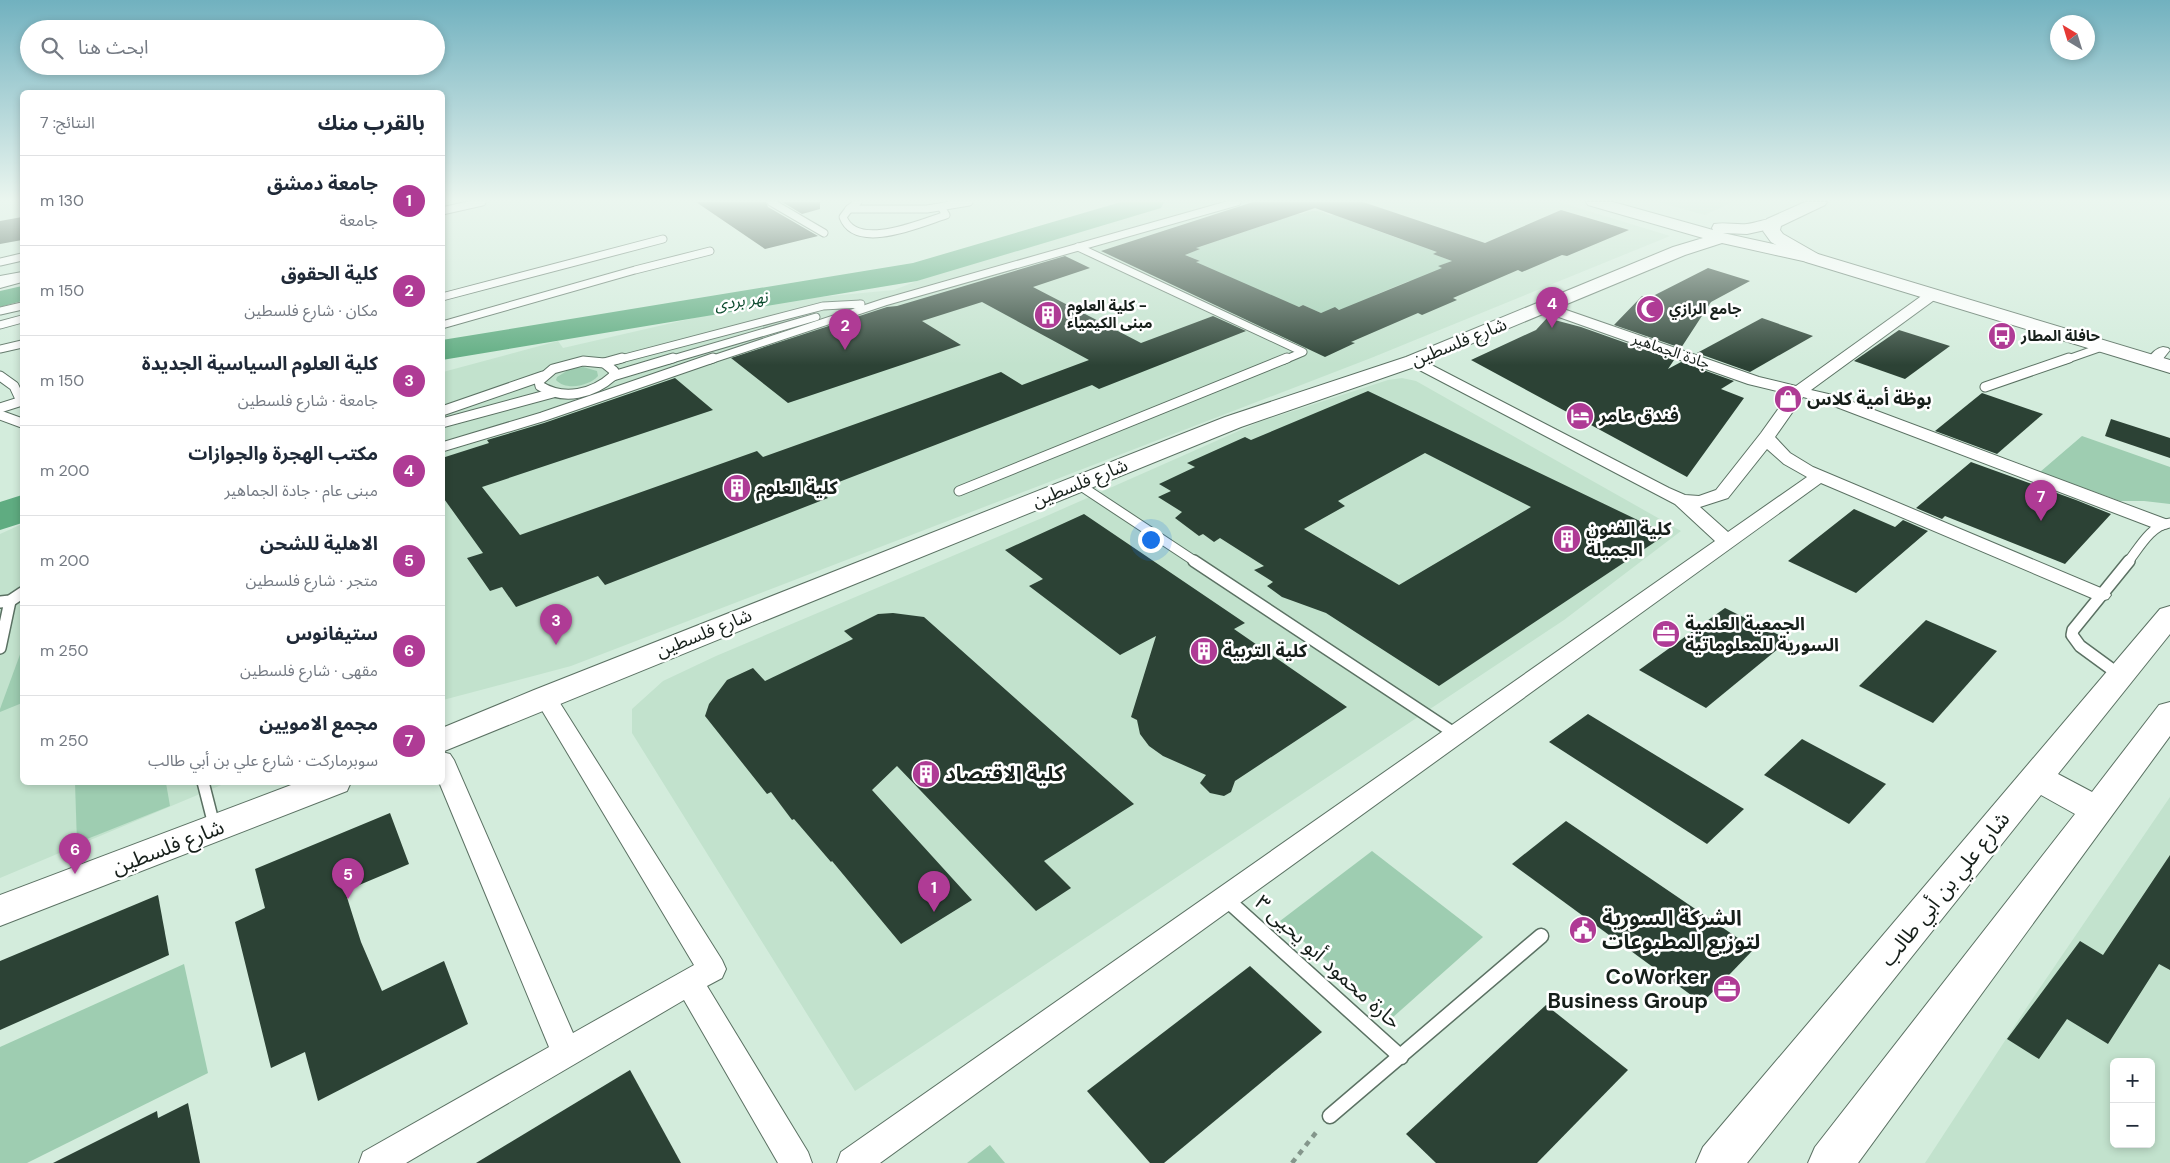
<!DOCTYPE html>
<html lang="ar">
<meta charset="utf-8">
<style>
body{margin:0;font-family:"DM Sans","Noto Sans Arabic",sans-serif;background:#f6f6f7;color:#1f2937;direction:rtl}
.controls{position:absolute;right:15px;bottom:15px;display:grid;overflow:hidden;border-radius:8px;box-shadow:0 2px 8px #0003}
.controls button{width:45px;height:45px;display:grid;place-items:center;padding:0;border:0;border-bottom:1px solid #e0e1e3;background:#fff;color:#1f2937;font:25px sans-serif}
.compass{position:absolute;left:2050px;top:15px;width:45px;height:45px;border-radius:50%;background:#fff;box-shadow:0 2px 8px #0003;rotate:322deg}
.you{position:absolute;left:1150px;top:539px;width:18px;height:18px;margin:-12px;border:4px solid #fff;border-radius:50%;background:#1a73e8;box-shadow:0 0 0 8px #1a73e833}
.badge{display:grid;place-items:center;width:32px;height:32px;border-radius:50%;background:#af3b95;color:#fff;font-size:16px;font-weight:700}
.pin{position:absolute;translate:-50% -41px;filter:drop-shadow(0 1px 2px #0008)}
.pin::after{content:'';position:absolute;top:26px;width:18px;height:15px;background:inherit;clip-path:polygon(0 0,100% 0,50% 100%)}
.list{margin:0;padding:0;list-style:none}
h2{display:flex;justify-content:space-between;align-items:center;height:65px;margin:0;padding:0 20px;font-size:21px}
h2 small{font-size:16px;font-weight:400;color:#747a83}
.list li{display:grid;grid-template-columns:32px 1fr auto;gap:15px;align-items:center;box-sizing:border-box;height:90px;padding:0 20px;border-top:1px solid #e0e1e3}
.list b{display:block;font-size:19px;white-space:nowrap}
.list p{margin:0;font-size:16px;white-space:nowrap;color:#747a83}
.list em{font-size:16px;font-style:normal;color:#747a83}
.icon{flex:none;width:28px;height:28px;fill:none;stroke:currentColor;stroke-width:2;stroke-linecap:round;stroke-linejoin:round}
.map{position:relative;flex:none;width:2170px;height:1163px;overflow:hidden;direction:ltr}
.search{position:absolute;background:#fff;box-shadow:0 2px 8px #0003;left:20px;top:20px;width:425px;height:55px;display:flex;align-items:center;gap:12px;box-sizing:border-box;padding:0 18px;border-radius:28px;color:#747a83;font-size:19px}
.panel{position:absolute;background:#fff;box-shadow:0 2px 8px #0003;left:20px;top:90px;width:425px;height:695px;border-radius:8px;direction:rtl}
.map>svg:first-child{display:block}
.built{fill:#c2e2cd;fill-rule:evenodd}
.green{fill:#9ecdb1}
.water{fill:#5fac81}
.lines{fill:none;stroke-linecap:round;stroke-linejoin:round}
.river{fill:#5fac81;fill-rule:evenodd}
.building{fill:#2c4235;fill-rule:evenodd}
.lane-far3-casing{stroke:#5b7163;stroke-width:9}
.lane-far2-casing{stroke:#5b7163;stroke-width:11}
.lane-far1-casing{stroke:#5b7163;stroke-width:14}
.lane-casing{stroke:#5b7163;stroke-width:17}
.street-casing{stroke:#5b7163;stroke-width:2}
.secondary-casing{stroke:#5b7163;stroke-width:2}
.primary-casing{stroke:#5b7163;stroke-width:2}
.highway-casing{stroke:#5b7163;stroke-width:2}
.path{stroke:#84968b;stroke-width:4.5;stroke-dasharray:5.5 5.5;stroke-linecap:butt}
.lane-far3{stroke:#fff;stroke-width:7}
.lane-far2{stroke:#fff;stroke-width:9}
.lane-far1{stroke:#fff;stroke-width:11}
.lane{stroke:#fff;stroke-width:14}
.street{fill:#fff;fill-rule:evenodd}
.secondary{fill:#fff;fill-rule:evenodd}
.primary{fill:#fff;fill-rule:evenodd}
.highway{fill:#fff;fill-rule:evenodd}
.labels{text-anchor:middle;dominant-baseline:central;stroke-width:5;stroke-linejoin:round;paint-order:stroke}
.far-poi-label{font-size:15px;font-weight:bold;fill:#161f1a;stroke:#fff;text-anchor:start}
.far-street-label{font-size:15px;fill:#161f1a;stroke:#fff}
.far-water-label{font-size:16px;font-style:italic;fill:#0b4a2d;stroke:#fff}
.street-label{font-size:18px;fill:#161f1a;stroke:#fff}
.poi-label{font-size:18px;font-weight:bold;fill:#161f1a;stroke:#fff;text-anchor:start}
.near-poi-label{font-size:21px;font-weight:bold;fill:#161f1a;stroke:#fff;text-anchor:start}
.near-street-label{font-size:21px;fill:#161f1a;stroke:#fff}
</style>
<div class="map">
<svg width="2170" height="1163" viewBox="0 0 2170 1163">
<rect width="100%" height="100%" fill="#d3ecdc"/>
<!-- built -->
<g class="built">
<polygon points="1157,202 1559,202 1670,236 1371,358 571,666 443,700 443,372 558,341 563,348 733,309 778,301 894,290 973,259"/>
<polygon points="1658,202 1732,202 1705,215"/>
<polygon points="1402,378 1416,381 1681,531 1564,620 855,1091 632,733 632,709 663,681 716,656 1042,518 1259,422 1388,380"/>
<polygon points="22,524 22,782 226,783 0,878 0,534"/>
<path d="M2170 797V1163H1925L2029 1004ZM2114 1062H2151V1144H2114Z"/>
</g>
<!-- green -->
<g class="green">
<path d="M1288 211C1307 218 1302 210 1315 211 1329 211 1324 219 1343 213L1367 227 1403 240 1411 237 1444 249 1434 254 1452 261 1439 266 1453 272 1420 286 1409 281 1375 295 1350 314 1335 308 1321 313 1303 305 1289 311 1187 266 1200 261 1185 255 1199 249 1188 244 1222 233 1231 236 1264 225Z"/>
<path d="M583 367 597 371 598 376C589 386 566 391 556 380L557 377 570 369Z"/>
<polygon points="2082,436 2170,467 2170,504 2144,501 2120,501 2040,472"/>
<polygon points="22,649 22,703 0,712 0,709"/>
<polygon points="75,783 166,783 170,806 77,843"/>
<polygon points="1372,851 1483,937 1392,1018 1280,921"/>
<polygon points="184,964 208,1073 27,1163 0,1163 0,1047"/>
<polygon points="990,1145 1005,1163 967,1163"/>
</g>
<!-- water -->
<polygon class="water" points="22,286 22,301 0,307 0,291"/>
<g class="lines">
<!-- river -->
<g class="river">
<polygon points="1121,202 1164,202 1161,208 917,281 442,360 442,340 913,263"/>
<polygon points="22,495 22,523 0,530 0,502"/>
</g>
</g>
<!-- building -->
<g class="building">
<polygon points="696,202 766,202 768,207 818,236 765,249"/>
<polygon points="782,202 820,202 820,209 802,214"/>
<path d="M1253 202H1363L1485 243 1561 210 1629 230 1567 256 1562 255 1522 272 1518 270 1453 298 1457 300 1422 315 1418 313 1351 342 1355 343 1325 357 1101 251ZM1315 208 1437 252 1433 254 1452 261 1438 266 1442 268 1339 310 1335 307 1321 313 1303 305 1299 307 1196 262 1200 261 1185 255 1200 249 1196 248Z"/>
<polygon points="22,217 22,240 0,244 0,221"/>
<polygon points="1065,256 1090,268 1033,287 1141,343 1213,316 1246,331 1099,389 1092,385 818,490 828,498 605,585 598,576 516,607 502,587 490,591 467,558 483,553 442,496 442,458 489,443 487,440 544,423 675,378 713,410 482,487 520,535 757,451 763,457 1001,372 1022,385 1089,360 982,302 922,321 961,345 788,403 731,358 887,307 897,306"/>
<polygon points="1708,268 1750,281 1711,302 1681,348 1614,325 1642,296 1649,298"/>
<polygon points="1547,318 1581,327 1674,360 1668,369 1681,362 1734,381 1721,389 1744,398 1687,477 1471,360 1536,330"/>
<polygon points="1762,318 1813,336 1750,372 1697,353"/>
<polygon points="1899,330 1950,346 1905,379 1854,361"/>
<path d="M1368 391 1667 534 1439 686 1326 613 1282 597 1267 586 1273 582 1254 570 1264 566 1220 538 1214 542 1203 534 1199 536 1175 518 1182 512 1158 497 1171 491 1159 484 1195 467 1187 463 1245 437 1251 440ZM1425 453 1531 507 1399 585 1304 529 1345 506 1338 501Z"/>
<polygon points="1982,393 2043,414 1997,454 1935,431"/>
<polygon points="2111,419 2170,438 2170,458 2105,436"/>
<polygon points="1971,462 2076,500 2111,514 2065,564 1945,516 1942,519 1916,508"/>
<polygon points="1854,509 1895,527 1903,520 1928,531 1856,593 1788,561"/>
<polygon points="1084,514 1245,623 1234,629 1347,707 1235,781 1231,792 1224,796 1210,793 1200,783 1206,775 1163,756 1149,746 1140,734 1137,720 1131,717 1156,636 1120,655 1029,586 1043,579 1005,550"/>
<polygon points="1725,608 1789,640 1706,708 1639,670"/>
<polygon points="893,613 924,617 1134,804 1044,861 1071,888 1036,911 897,766 872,790 972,900 901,944 832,861 831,862 794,819 792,820 771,792 767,794 705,716 709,704 727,680 753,668 765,681 853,639 844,631 878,614"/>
<polygon points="1926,620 1997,651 1933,723 1859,686"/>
<polygon points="1588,714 1744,809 1707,844 1549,742"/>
<polygon points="1802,739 1886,784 1849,824 1764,775"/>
<polygon points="390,813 409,864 345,891 361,942 382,991 444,961 468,1024 318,1101 305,1052 271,1068 235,922 265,908 255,869"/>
<polygon points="1566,821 1754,949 1702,1003 1512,864"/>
<polygon points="2170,855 2170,970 2159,964 2108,1044 2067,1019 2039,1059 2007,1039 2080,941 2103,955"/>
<polygon points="158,895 169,955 0,1030 0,961"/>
<polygon points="1250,966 1322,1032 1164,1163 1150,1163 1087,1091"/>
<polygon points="1546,1005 1628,1070 1537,1163 1436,1163 1406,1134"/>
<polygon points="630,1070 681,1163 476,1163"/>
<polygon points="188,1103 200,1163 53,1163 157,1111 158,1118"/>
</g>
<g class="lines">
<defs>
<g id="lane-far3">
<polyline points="771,202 824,233"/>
<polyline points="858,202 849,209 927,209 969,202"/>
<path d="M849 209 843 217C856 252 921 223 946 215L941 207"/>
<polyline points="442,211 482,202"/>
<polyline points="1078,247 1303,352 1284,360"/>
<polyline points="0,262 22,257"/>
<polyline points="442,297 663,239"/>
<polyline points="0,311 22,306"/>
<polyline points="0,325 22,319"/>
<polyline points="442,325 635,270 710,251"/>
<polyline points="0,349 22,344"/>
<polyline points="617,360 823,306 861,304 856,305"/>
<polyline points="669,360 816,317"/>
<polyline points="710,360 885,302 1237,202"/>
<polyline points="2065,360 2102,347"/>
</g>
<g id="lane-far2">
<path d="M583 361 604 363 614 371 613 376C593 394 564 401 540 386L539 381 553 369Z"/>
<polyline points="604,363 622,358"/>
<polyline points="0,376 14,386 21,401"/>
<polyline points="613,376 673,358"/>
<polyline points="1985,387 2069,358"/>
<polyline points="0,408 22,401"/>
<polyline points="442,411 543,376"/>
<polyline points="0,415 22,423"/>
<polyline points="442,423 553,393"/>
<polyline points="442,447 542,417 713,358"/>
<polyline points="1078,484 1196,562"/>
<polyline points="959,491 1287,358"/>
<path d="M2128 562C2139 548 2151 525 2170 523"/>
</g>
<g id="lane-far1">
<polyline points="1194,561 1457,735"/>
<polyline points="0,602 10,601 22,593"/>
<polyline points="0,648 10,601"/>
<polyline points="2121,676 2080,646 2072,635 2073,630 2129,561"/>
<polyline points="203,782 214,825"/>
</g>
<g id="lane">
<polyline points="214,823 215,827"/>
<polyline points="1226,899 1401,1057"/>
<polyline points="1330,1116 1541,936"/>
</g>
<g id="street">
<path d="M1932 291 1937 292 1939 295 1937 298 1811 390 1837 396 2168 520 2170 523 2168 528 2161 530 2154 528 1826 403 1803 397 1775 437 1790 453 1813 467 2108 591 2111 595 2108 599 2101 601 2094 599 1821 483 880 1163H837L841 1152 1715 541 1675 504 1408 364 1405 361 1408 358H1418L1669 488 1685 495 1699 496 1716 490 1761 433 1789 394 1748 384 1539 310 1537 307 1539 304H1549L1759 377 1796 386 1927 292ZM1767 449 1784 464 1807 477 1728 532 1700 507 1728 498Z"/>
<path d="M2163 347 2168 348 2170 350 2158 365H2148L2145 362C2150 356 2155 348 2163 347Z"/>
<polygon points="545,689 553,692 722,960 726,969 722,978 707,986 808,1152 812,1163 778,1163 684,1000 406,1163 359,1163 363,1152 549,1047 439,782 442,782 442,752 450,754 454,760 573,1033 694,965 534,697 537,692"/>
</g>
<g id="secondary">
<path d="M1586 202H1613L1713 230 1712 228 1714 224C1725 222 1736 225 1747 224 1758 223 1768 217 1779 219L1781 223 1779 227 1747 234 1723 233 1818 254 1821 258 1818 262 1812 263 1722 243 1685 255 1420 365 1241 427 442 752V728L534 690 1225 417 1406 357 1673 247 1703 238 1588 205Z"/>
<polygon points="299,782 351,782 347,791 0,926 0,895"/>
</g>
<polygon id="primary" points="2170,606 2170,634 2058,774 2092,792 2159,705 2170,702 2170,736 1858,1163 1808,1163 1815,1147 2075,814 2041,795 1747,1163 1696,1163 1703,1147 2160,609"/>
<g id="highway">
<polygon points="1805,202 1827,202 1825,205 1781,226 1780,230 1783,234 1818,254 2170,360 2170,373 1806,262 1771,242 1763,231 1767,219"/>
<polygon points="22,272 22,282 0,288 0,276"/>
</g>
</defs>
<!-- lane-far3 casing -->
<use href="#lane-far3" class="lane-far3-casing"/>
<!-- lane-far2 casing -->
<use href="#lane-far2" class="lane-far2-casing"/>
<!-- lane-far1 casing -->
<use href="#lane-far1" class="lane-far1-casing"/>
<!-- lane casing -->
<use href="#lane" class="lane-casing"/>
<!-- street casing -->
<use href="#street" class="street-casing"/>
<!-- secondary casing -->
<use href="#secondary" class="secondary-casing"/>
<!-- primary casing -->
<use href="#primary" class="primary-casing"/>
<!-- highway casing -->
<use href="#highway" class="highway-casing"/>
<!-- path -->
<polyline class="path" points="1292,1163 1318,1130"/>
<!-- lane-far3 -->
<use href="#lane-far3" class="lane-far3"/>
<!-- lane-far2 -->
<use href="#lane-far2" class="lane-far2"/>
<!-- lane-far1 -->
<use href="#lane-far1" class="lane-far1"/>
<!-- lane -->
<use href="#lane" class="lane"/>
<!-- street -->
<use href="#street" class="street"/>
<!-- secondary -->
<use href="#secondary" class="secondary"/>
<!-- primary -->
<use href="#primary" class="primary"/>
<!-- highway -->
<use href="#highway" class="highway"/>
</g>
<!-- sky -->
<linearGradient id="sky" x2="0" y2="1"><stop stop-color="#71b1bf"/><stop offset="0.55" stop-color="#ebf6ef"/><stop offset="1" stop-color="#ebf6ef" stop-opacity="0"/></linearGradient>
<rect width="2170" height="365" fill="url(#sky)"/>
<!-- icons -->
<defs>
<symbol id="mosque-disc" viewBox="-11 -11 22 22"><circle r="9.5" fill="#af3b95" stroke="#fff"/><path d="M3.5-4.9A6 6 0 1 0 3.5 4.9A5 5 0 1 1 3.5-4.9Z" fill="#fff"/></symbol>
<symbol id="building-disc" viewBox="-11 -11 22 22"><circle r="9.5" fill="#af3b95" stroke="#fff"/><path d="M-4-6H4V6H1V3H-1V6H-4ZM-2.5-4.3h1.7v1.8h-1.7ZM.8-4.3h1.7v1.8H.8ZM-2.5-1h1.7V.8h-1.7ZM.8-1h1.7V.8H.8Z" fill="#fff"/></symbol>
<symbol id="bus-disc" viewBox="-11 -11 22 22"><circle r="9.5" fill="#af3b95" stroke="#fff"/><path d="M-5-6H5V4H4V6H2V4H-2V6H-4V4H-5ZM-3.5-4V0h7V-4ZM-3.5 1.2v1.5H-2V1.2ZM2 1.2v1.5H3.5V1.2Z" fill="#fff"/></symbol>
<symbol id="shop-disc" viewBox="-11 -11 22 22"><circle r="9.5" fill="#af3b95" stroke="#fff"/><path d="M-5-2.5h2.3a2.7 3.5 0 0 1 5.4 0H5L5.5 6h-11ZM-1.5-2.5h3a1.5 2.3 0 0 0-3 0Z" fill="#fff"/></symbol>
<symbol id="hotel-disc" viewBox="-11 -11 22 22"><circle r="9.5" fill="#af3b95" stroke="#fff"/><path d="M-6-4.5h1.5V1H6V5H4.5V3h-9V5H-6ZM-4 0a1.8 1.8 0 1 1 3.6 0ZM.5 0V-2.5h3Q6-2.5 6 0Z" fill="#fff"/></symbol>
<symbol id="office-disc" viewBox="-11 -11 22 22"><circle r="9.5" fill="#af3b95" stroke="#fff"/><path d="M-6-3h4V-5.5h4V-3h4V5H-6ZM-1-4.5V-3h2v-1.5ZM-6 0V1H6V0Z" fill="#fff"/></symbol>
<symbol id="civic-disc" viewBox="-11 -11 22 22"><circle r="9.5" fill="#af3b95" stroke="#fff"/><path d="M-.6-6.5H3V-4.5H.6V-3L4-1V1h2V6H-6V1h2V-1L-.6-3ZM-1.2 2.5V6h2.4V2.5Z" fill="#fff"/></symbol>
</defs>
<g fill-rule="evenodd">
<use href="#mosque-disc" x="1634" y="293" width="32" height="32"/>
<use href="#building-disc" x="1032" y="299" width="32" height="32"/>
<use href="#bus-disc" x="1986" y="320" width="32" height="32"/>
<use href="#shop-disc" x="1772" y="383" width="32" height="32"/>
<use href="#hotel-disc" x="1564" y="400" width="32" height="32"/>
<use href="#building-disc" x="721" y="472" width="32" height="32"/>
<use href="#building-disc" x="1551" y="523" width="32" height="32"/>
<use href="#office-disc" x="1650" y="618" width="32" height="32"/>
<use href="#building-disc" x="1188" y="635" width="32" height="32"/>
<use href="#building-disc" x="910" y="758" width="32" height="32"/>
<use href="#civic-disc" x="1567" y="914" width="32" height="32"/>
<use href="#office-disc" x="1711" y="973" width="32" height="32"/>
</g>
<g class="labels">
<!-- far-poi labels -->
<g class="far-poi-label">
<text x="1067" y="306">كلية العلوم -<tspan x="1067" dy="17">مبنى الكيمياء</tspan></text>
<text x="1669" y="309">جامع الرازي</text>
<text x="2021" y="336">حافلة المطار</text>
</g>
<!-- far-street labels -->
<g class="far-street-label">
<text transform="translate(1671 351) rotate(19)">جادة الجماهير</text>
</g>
<!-- far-water labels -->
<g class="far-water-label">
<text transform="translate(741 301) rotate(-9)">نهر بردى</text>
</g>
<!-- street labels -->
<g class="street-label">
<text transform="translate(1459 342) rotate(-22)">شارع فلسطين</text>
<text transform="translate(1080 483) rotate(-22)">شارع فلسطين</text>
<text transform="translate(704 633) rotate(-22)">شارع فلسطين</text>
</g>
<!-- poi labels -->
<g class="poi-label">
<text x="1807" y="399">بوظة أمية كلاس</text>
<text x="1599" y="416">فندق عامر</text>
<text x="756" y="488">كلية العلوم</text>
<text x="1586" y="529">كلية الفنون<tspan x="1586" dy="21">الجميلة</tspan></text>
<text x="1685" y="624">الجمعية العلمية<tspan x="1685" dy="21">السورية للمعلوماتية</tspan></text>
<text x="1223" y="651">كلية التربية</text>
</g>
<!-- near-poi labels -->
<g class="near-poi-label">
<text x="945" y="774">كلية الاقتصاد</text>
<text x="1602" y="918">الشركة السورية<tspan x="1602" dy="24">لتوزيع المطبوعات</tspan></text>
<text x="1708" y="977" text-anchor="end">CoWorker<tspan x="1708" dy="24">Business Group</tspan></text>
</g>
<!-- near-street labels -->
<g class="near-street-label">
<text transform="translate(168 847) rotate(-21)">شارع فلسطين</text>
<text transform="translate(1945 889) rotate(-51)">شارع علي بن أبي طالب</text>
<text transform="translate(1328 962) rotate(42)">حارة محمود أبو يحيى ٣</text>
</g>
</g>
</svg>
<div class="controls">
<button>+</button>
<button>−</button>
</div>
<svg class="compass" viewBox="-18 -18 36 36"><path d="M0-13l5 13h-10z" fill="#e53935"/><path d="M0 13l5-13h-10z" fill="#747a83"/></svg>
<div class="you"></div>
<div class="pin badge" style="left:934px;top:912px">1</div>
<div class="pin badge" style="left:845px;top:350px">2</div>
<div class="pin badge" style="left:556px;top:645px">3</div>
<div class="pin badge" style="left:1552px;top:328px">4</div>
<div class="pin badge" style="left:348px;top:899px">5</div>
<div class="pin badge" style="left:75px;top:874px">6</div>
<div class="pin badge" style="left:2041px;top:521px">7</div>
<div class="search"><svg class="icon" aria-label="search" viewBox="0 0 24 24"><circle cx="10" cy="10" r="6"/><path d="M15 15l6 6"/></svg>ابحث هنا</div>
<section class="panel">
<h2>بالقرب منك<small>النتائج: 7</small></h2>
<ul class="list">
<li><span class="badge">1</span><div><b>جامعة دمشق</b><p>جامعة</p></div><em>130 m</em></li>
<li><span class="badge">2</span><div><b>كلية الحقوق</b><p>مكان · شارع فلسطين</p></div><em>150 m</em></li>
<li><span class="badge">3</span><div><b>كلية العلوم السياسية الجديدة</b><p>جامعة · شارع فلسطين</p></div><em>150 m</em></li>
<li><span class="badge">4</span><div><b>مكتب الهجرة والجوازات</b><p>مبنى عام · جادة الجماهير</p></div><em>200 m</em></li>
<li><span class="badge">5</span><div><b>الاهلية للشحن</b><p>متجر · شارع فلسطين</p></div><em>200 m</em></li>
<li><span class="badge">6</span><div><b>ستيفانوس</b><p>مقهى · شارع فلسطين</p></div><em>250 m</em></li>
<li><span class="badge">7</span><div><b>مجمع الامويين</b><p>سوبرماركت · شارع علي بن أبي طالب</p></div><em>250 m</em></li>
</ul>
</section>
</div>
